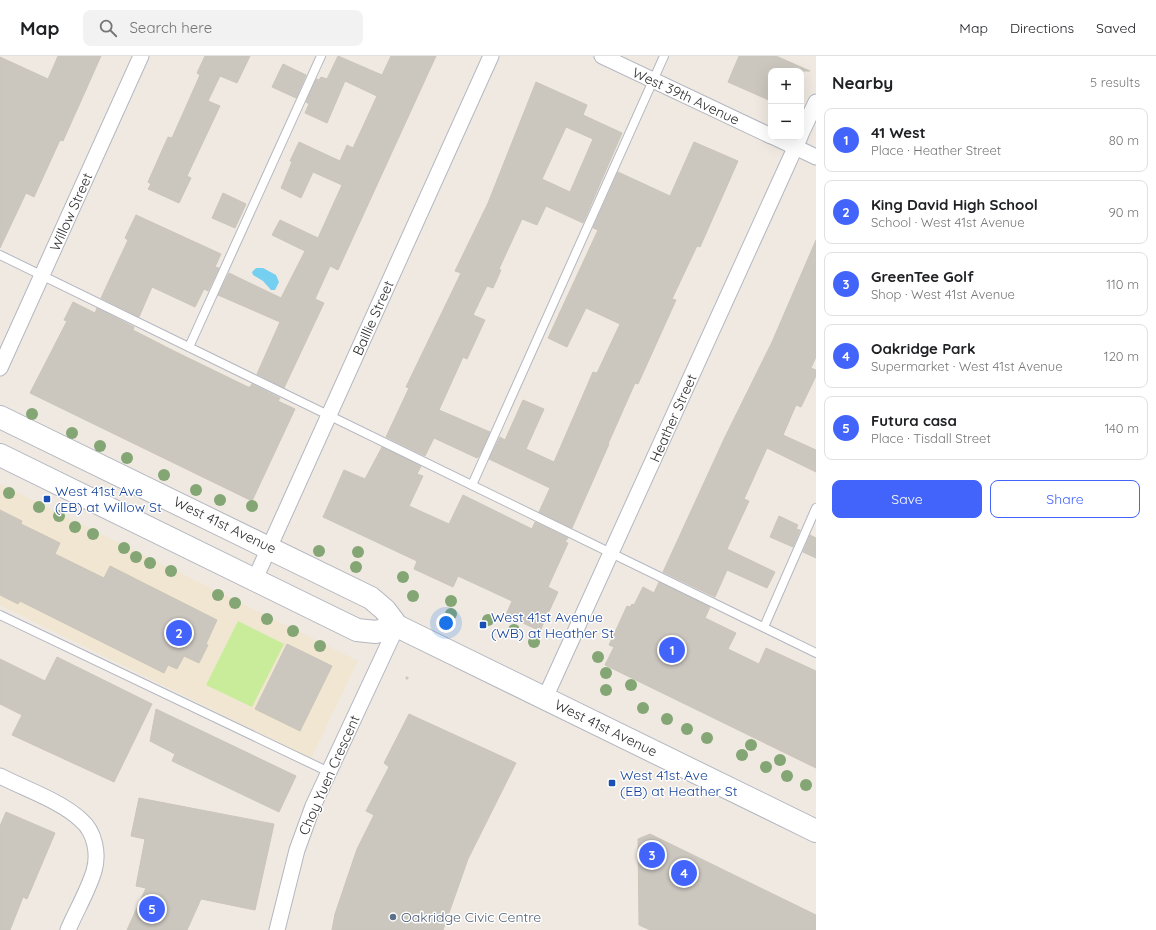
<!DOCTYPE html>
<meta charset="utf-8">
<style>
body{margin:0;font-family:Quicksand,sans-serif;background:#f2f2f2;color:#202124}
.controls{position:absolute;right:12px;top:12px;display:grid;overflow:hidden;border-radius:8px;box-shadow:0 4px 16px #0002}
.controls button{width:36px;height:36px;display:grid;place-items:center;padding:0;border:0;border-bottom:1px solid #e0e0e0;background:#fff;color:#202124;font:20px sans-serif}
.you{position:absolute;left:446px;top:567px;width:14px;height:14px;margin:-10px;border:3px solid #fff;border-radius:50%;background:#1a73e8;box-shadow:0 0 0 6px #1a73e833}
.badge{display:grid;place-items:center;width:26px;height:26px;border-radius:50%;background:#4264fb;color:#fff;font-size:13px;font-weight:700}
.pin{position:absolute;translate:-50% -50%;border:2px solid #fff;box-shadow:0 1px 4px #0006}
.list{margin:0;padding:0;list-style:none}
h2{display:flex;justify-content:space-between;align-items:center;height:52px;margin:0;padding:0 16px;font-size:17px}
h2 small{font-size:13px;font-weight:400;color:#757577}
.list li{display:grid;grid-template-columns:26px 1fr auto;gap:12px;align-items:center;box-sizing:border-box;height:64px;margin:0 8px 8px;padding:0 8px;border:1px solid #e0e0e0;border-radius:8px}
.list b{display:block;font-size:15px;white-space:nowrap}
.list p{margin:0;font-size:13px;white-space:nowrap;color:#757577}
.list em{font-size:13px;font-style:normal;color:#757577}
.actions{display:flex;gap:8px;padding:12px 16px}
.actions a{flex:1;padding:9px 0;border:1px solid #4264fb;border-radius:8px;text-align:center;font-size:14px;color:#4264fb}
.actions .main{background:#4264fb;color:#fff}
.icon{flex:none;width:22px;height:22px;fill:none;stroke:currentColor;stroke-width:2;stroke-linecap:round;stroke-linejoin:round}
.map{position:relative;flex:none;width:816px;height:874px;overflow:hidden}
header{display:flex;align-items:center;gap:24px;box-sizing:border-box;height:56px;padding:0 20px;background:#fff;border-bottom:1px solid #e0e0e0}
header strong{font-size:19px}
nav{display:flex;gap:22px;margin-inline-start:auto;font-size:14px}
.search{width:280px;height:36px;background:#f2f2f2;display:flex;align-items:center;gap:10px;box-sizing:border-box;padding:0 14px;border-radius:8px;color:#757577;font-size:15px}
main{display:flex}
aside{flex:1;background:#fff}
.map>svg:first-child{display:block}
.education{fill:#f0e6d1}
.pitch{fill:#c9ec9a}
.water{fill:#75cff0}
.building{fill:#cbc7bf;stroke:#cbc5ba;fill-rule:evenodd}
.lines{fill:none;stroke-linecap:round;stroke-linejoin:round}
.lane-casing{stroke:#b4b7c1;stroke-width:10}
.street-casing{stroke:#b4b7c1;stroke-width:17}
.secondary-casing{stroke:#b4b7c1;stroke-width:24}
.path{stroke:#c9c9c9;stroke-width:2.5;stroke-dasharray:3 2;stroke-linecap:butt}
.lane{stroke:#fff;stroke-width:8}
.street{stroke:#fff;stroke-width:15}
.secondary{stroke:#fff;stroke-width:22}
.tree{fill:#84a574}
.transit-dot{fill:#1a4fb4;stroke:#fff;stroke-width:1.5}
.service-dot{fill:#5c6f8a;stroke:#fff;stroke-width:1.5}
.labels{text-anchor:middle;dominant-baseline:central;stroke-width:3;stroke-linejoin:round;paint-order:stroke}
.street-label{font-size:14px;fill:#2e2e2e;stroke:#fff}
.transit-label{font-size:14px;fill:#164399;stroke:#fff;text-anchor:start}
.service-label{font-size:14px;fill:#4e5e75;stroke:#fff;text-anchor:start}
</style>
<header>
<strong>Map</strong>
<div class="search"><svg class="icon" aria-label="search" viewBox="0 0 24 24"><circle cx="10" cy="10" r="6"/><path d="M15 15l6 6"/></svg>Search here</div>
<nav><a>Map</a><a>Directions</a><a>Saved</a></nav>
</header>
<main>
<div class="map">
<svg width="816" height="874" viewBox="0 0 816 874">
<rect width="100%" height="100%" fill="#efe9e1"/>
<!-- education -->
<polygon class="education" points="0,428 358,605 311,702 0,549"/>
<!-- pitch -->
<polygon class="pitch" points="238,565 284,588 252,651 206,629"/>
<!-- water -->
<polygon class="water" points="256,212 263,212 276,219 279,226 275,234 271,234 263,225 253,219 252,216"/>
<!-- building -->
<g class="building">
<polygon points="58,0 101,0 63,85 60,84 34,141 26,137 0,192 0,1 48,23"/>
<polygon points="205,0 250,0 237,27 220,20 208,45 220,50 187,120 191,122 179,147 148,133 151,128 148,126 168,81 172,82 200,19 197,17"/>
<polygon points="338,0 382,19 391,0 436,0 338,214 330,210 315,243 324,247 284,332 257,318 280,266 218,239 229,217 281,242 305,195 272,179 280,164 318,182 342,129 313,116 301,142 281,132 292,106 290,105 299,86 340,105 347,89 353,92 377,40 345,25 327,67 305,57 309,48 306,46 316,23 319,24 321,21 327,23"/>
<polygon points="739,0 776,0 810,15 771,15 771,45 728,26"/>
<polygon points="283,8 306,19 296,42 272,31"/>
<path d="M536 26 587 49 583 59 622 77 583 167 546 150 537 169 522 163 499 213 501 214 493 232 487 230 473 259 485 264 467 303 463 301 439 354 490 376 480 399 477 402 434 382 425 400 386 381 409 332 406 331 461 217 455 215 488 147ZM566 71 593 83 570 136 542 123Z"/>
<polygon points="694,86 738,105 700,191 697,190 672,243 676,244 638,328 635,327 608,388 609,388 572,472 539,456 550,432 489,403 500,381 505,384 523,344 544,353 526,393 554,406 593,316 597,317 620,268 586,252 567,291 548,282 598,174 593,172 618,116 670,140"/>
<polygon points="223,137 246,148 235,172 212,162"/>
<polygon points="136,159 221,198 215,211 219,212 208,235 204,233 195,251 152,231 139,261 101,242 128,184 125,182"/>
<polygon points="816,184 816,301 811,312 816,314 816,320 801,351 796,349 783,379 816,394 816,416 767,392 744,443 749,445 727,493 775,516 767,532 727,514 715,541 663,516 725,381 772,286"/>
<polygon points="73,246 95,257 97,252 134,271 133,274 174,295 248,331 250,331 252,328 280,342 278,345 295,353 252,445 30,337 67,265 64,264"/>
<polygon points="382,391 421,410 417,418 423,420 409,450 449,468 463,439 532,473 535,466 568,482 565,486 568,487 548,531 558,536 540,575 506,559 512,545 458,520 453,531 414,513 417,505 323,461 344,414 365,423"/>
<polygon points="0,454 22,465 21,468 60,487 55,498 104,522 110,510 217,564 206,588 208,589 199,607 184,600 177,613 168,609 164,617 20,545 18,548 0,539"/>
<polygon points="779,460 798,469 796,473 800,474 793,491 770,481"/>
<polygon points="810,479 816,482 816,502 803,496"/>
<polygon points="659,526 710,551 705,562 736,577 728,593 759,608 766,592 816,615 816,712 605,609 614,591 609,589 627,550 630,551 632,548 634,549 643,531 654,537"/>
<polygon points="287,588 332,610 300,675 255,653"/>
<polygon points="57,601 152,648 114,726 12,679 22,659 0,648 0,603 45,625"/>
<polygon points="156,653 296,720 279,756 172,705 175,698 150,685"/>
<polygon points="409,658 516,707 468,803 443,874 332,874 335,858 357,793 374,759 366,755 389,711 384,707"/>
<polygon points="139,742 274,768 255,854 201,843 187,874 127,874 146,832 136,830 145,783 131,780"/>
<polygon points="6,756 55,777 27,843 23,841 10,874 0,874 0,770"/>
<polygon points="650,778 816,859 816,874 650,874 639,869 638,783"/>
</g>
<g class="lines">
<defs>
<g id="lane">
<polyline points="0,199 816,597"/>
<polyline points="189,291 321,0"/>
<polyline points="472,429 664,0"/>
<polyline points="0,559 329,716"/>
<polyline points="764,571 816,452"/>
</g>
<g id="street">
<polyline points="602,0 771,80"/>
<polyline points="801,78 816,46"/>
<polyline points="774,81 816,101"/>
<polyline points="0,312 141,0"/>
<polyline points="255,523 491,0"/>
<polyline points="545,642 800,81"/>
<path d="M0 720C25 733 61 745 81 764 95 776 99 798 94 815 88 835 76 855 68 874"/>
<polyline points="277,874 297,794 313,750 397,570"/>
</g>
<g id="secondary">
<polyline points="0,361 371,542 385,554 397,570 816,775"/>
<polyline points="0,399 357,574 376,576 397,570"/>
</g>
</defs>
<!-- lane casing -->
<use href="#lane" class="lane-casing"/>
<!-- street casing -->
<use href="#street" class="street-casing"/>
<!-- secondary casing -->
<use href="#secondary" class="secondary-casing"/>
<!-- path -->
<polyline class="path" points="406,623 408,621"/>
<!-- lane -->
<use href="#lane" class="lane"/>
<!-- street -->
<use href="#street" class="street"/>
<!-- secondary -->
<use href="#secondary" class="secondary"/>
</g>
<!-- trees -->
<g class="tree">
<circle cx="32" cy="358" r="6"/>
<circle cx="72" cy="377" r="6"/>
<circle cx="100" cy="390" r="6"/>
<circle cx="127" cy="402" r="6"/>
<circle cx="164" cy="419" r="6"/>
<circle cx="196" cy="434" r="6"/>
<circle cx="9" cy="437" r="6"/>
<circle cx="220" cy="444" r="6"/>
<circle cx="252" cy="450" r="6"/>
<circle cx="39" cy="451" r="6"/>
<circle cx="59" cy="460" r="6"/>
<circle cx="75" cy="471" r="6"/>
<circle cx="93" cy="478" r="6"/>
<circle cx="124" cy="492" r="6"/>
<circle cx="319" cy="495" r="6"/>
<circle cx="358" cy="496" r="6"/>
<circle cx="136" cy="501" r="6"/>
<circle cx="150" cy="507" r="6"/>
<circle cx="356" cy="511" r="6"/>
<circle cx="171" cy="515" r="6"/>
<circle cx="403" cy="521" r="6"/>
<circle cx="218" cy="539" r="6"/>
<circle cx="413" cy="540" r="6"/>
<circle cx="451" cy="545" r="6"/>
<circle cx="235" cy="547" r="6"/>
<circle cx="451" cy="558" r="6"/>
<circle cx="267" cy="563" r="6"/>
<circle cx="488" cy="564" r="6"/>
<circle cx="514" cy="574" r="6"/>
<circle cx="293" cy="575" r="6"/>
<circle cx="534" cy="586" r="6"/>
<circle cx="320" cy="590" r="6"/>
<circle cx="598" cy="601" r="6"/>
<circle cx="606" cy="617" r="6"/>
<circle cx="631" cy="629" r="6"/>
<circle cx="606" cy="634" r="6"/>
<circle cx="643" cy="652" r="6"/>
<circle cx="667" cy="663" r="6"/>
<circle cx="687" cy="673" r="6"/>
<circle cx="707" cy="682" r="6"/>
<circle cx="751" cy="689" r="6"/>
<circle cx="742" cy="699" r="6"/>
<circle cx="780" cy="704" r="6"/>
<circle cx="766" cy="711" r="6"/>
<circle cx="787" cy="720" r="6"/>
<circle cx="806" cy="729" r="6"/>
</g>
<!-- markers -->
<g class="transit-dot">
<rect x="43" y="439" width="8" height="8" rx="2"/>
<rect x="479" y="565" width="8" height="8" rx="2"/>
<rect x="608" y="723" width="8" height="8" rx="2"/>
</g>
<circle class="service-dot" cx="393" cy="861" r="4"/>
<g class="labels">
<!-- street labels -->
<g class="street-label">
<text transform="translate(686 40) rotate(25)">West 39th Avenue</text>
<text transform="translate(71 156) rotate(-66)">Willow Street</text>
<text transform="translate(373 262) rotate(-66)">Baillie Street</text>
<text transform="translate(673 362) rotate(-66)">Heather Street</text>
<text transform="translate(225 469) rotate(26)">West 41st Avenue</text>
<text transform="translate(606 672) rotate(26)">West 41st Avenue</text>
<text transform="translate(329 719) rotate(-66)">Choy Yuen Crescent</text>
</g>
<!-- transit labels -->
<g class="transit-label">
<text x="55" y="435">West 41st Ave<tspan x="55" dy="16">(EB) at Willow St</tspan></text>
<text x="491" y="561">West 41st Avenue<tspan x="491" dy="16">(WB) at Heather St</tspan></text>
<text x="620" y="719">West 41st Ave<tspan x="620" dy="16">(EB) at Heather St</tspan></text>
</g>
<!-- service labels -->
<g class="service-label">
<text x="401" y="861">Oakridge Civic Centre</text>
</g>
</g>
</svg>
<div class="controls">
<button>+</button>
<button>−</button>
</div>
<div class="you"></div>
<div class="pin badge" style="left:672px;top:594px">1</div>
<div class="pin badge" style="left:179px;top:577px">2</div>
<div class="pin badge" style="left:652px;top:799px">3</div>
<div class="pin badge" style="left:684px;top:817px">4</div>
<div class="pin badge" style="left:152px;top:853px">5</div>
</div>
<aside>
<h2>Nearby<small>5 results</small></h2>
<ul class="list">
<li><span class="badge">1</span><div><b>41 West</b><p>Place · Heather Street</p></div><em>80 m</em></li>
<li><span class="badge">2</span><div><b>King David High School</b><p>School · West 41st Avenue</p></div><em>90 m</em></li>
<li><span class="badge">3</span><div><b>GreenTee Golf</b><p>Shop · West 41st Avenue</p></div><em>110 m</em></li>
<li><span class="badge">4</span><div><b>Oakridge Park</b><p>Supermarket · West 41st Avenue</p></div><em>120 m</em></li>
<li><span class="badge">5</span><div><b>Futura casa</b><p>Place · Tisdall Street</p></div><em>140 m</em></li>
</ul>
<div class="actions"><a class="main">Save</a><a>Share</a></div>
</aside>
</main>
